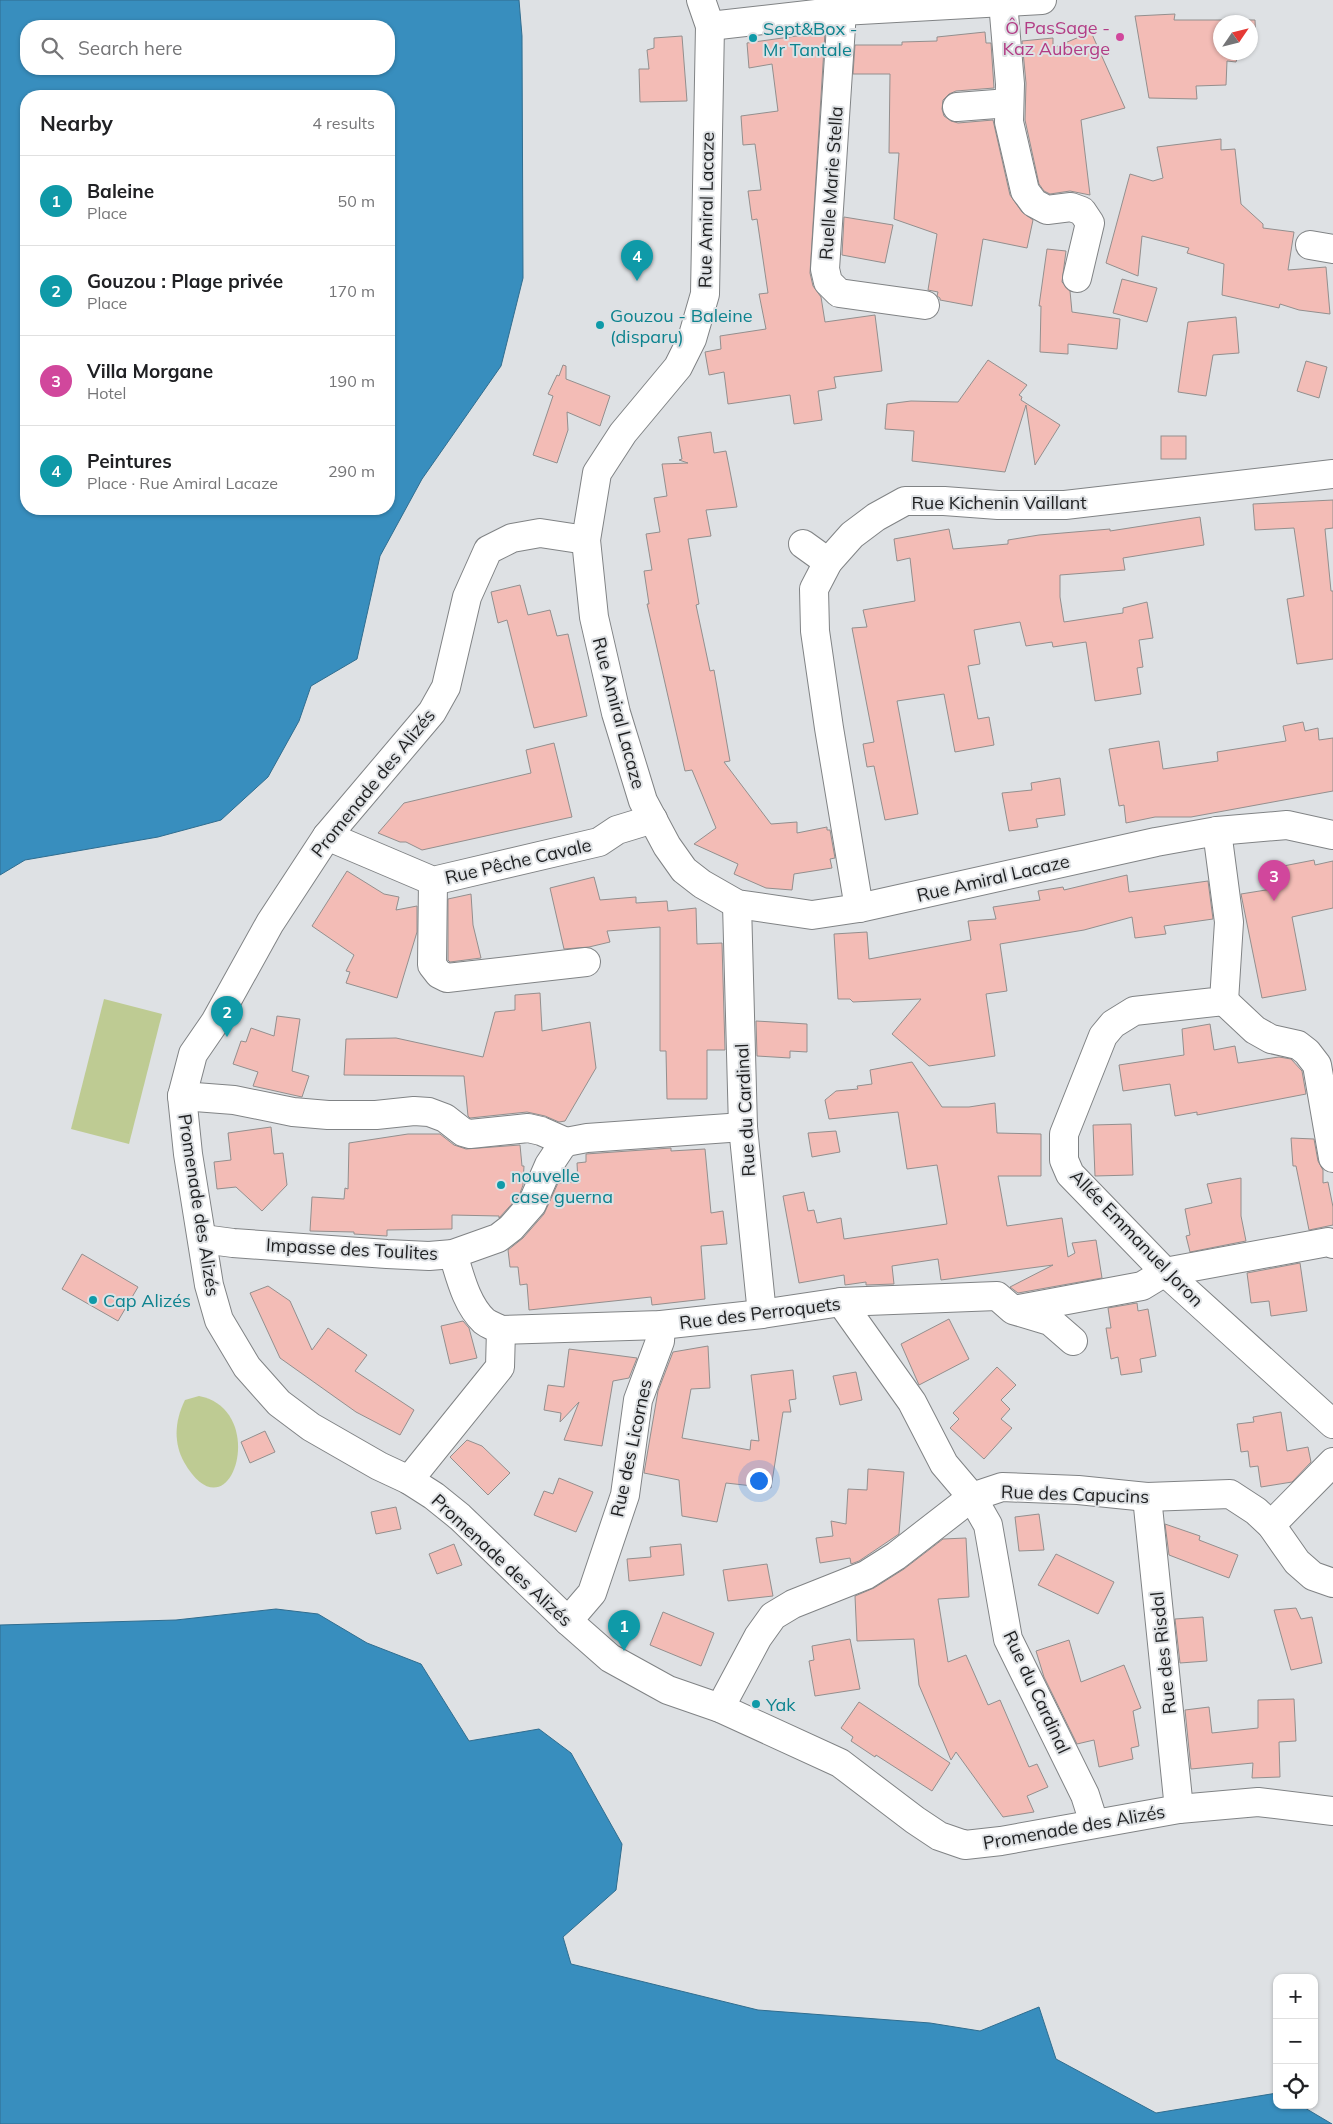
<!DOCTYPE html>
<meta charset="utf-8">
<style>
body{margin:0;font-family:Mulish,sans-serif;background:#f6f6f6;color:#202124}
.controls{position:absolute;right:15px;bottom:15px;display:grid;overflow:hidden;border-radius:10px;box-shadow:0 1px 4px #0004}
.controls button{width:45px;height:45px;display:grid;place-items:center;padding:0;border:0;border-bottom:1px solid #e0e0e0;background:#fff;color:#202124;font:25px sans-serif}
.compass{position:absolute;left:1213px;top:15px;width:45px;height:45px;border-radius:50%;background:#fff;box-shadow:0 1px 4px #0004;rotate:55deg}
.you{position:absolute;left:758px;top:1480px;width:18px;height:18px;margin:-12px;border:4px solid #fff;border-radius:50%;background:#1a73e8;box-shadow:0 0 0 8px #1a73e833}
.badge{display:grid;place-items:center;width:32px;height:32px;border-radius:50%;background:#0f766e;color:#fff;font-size:16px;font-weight:700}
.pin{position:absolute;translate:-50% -41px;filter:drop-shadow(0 1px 2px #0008)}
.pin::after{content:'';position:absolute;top:26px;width:18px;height:15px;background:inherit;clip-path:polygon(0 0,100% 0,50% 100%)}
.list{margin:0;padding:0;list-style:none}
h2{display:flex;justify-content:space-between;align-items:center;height:65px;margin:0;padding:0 20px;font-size:21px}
h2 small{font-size:16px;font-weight:400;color:#757577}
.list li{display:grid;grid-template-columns:32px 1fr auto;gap:15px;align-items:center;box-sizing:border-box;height:90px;padding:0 20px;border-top:1px solid #e0e0e0}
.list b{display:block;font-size:19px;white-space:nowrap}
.list p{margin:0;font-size:16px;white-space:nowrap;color:#757577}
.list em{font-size:16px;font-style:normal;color:#757577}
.icon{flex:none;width:28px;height:28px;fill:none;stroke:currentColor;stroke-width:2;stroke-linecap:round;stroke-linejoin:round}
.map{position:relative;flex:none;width:1333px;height:2124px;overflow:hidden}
.search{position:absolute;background:#fff;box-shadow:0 1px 4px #0004;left:20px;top:20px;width:375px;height:55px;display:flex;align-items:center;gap:12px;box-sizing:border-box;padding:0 18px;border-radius:20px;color:#757577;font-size:19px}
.panel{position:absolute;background:#fff;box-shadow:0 1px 4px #0004;left:20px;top:90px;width:375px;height:425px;border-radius:20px}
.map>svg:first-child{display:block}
.green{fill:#becb93}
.water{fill:#388ebe;stroke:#306d8f;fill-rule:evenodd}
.building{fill:#f3bcb6;stroke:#938f8e}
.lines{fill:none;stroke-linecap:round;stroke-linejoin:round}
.minor-casing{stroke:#808385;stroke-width:30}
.minor{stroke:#fff;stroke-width:28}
.hotel-dot{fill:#d1479c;stroke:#dee1e4;stroke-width:2}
.culture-dot{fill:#0f9aa8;stroke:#dee1e4;stroke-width:2}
.labels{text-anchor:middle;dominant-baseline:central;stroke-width:4;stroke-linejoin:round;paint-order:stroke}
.hotel-label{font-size:18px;fill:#b23c85;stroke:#dee1e4;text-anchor:end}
.culture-label{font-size:18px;fill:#0d838f;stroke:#dee1e4;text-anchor:start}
.street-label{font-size:18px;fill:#1e1f20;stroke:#dee1e4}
</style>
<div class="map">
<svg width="1333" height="2124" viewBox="0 0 1333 2124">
<rect width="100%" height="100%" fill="#dee1e4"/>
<!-- green -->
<g class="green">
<polygon points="104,999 162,1014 129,1144 71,1129"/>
<path d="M199 1396C271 1410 230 1542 184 1462 173 1442 175 1420 185 1400Z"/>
</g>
<!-- water -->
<g class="water">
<path d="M0 0H519L522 36 523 278 501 366 422 479 380 556 357 659 311 686 299 721 268 777 221 820 158 837 25 860 0 875ZM26 26H389V69H26ZM26 96H389V509H26Z"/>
<polygon points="276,1609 318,1614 367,1643 421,1664 469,1741 539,1729 571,1753 622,1844 616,1890 563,1937 571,1964 758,2010 930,2023 980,2031 1039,2007 1056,2059 1156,2113 1277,2093 1277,2105 1300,2105 1332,2124 0,2124 0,1625 176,1620"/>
</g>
<!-- building -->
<g class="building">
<polygon points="1175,14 1174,20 1255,20 1256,45 1250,45 1250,22 1220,22 1220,52 1239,52 1236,62 1227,61 1226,85 1196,86 1197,99 1149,98 1135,16"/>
<polygon points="825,32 810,273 813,286 821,297 825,322 875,315 882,371 834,377 836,388 818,391 822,420 794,424 790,395 728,404 724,372 709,375 705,352 721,349 720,336 766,329 759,294 768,293 757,219 752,220 748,191 761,190 755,144 743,145 741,116 778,111 772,64 749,68 747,43"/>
<polygon points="985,32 986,43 991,43 994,88 956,91 949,94 943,100 942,109 944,116 951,121 958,123 993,120 1010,195 1022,212 1033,220 1027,248 983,239 972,306 940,300 940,298 937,296 938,292 928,290 937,234 894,219 899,153 889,153 890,74 853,74 855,45 902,45 902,42 937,41 937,37"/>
<polygon points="1091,32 1125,108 1081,120 1090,195 1070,191 1050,194 1044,191 1039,184 1025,120 1026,83 1022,41 1053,38 1053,48"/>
<polygon points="682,36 687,101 640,102 639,69 649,69 647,50 654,48 654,38"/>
<polygon points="1221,139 1221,150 1235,149 1241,204 1263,224 1263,228 1294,232 1288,270 1326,267 1330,314 1299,310 1280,304 1279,308 1222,295 1224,264 1187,253 1189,248 1142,236 1138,276 1106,263 1130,174 1153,181 1163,178 1157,147"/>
<polygon points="844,217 893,225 885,263 842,255"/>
<polygon points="1047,249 1066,251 1062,282 1070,291 1072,312 1120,319 1117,349 1068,344 1068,354 1040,352 1041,306 1039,306"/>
<polygon points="1122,279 1157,288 1147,322 1113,313"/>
<polygon points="1236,317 1239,353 1213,355 1206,396 1178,392 1188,322"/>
<polygon points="988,360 1027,385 1019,395 1022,397 1021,400 1060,425 1035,465 1026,405 1005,472 912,461 914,431 885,429 887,404 911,401 958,402"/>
<polygon points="1306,361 1327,367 1319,398 1297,391"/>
<polygon points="563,365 566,366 566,379 610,396 600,426 567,412 568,430 557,463 533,455 553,396 548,394 557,375 559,376"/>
<polygon points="711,432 714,453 726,451 737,507 706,510 711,536 688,539 699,604 696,605 710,671 714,670 730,761 724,762 771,824 797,822 797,833 827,827 827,830 830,830 835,858 830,859 832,868 794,874 792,890 766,888 734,874 738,864 694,844 716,828 692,770 685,771 647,604 649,604 644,571 652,570 646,534 660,532 654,498 667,496 662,464 688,463 679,460 682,459 678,437"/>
<rect x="1161" y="436" width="25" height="23"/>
<polygon points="1333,500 1333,528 1325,529 1331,591 1333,591 1333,659 1297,664 1287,599 1304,596 1294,528 1255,530 1253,504"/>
<polygon points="1200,517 1204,545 1123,558 1125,570 1060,575 1060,597 1064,622 1123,613 1123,608 1147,602 1153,638 1139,640 1143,667 1137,668 1141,694 1095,701 1086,642 1053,647 1052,642 1026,646 1020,622 974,630 980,664 968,666 978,719 989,717 994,745 955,752 944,694 897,701 918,814 885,820 874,766 867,767 863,744 874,742 852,628 867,627 863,610 915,601 910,558 897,561 894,539 949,529 953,549 1008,544 1008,540 1039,535 1110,529 1110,531"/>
<polygon points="520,585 528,615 550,610 557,636 568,634 587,716 534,728 507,620 498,623 491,592"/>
<polygon points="1303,722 1305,731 1318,728 1319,740 1333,738 1333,791 1191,817 1155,817 1126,823 1124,805 1119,806 1109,749 1159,741 1163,769 1218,761 1217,752 1286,741 1283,726"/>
<polygon points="554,743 572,817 422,850 406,842 400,842 378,833 404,803 531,773 526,750"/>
<polygon points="1060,778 1065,815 1036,819 1038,827 1009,831 1002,793 1032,790 1031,783"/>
<polygon points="1314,860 1315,865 1333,861 1333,908 1292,917 1306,990 1262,998 1241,894 1272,889 1268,869"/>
<polygon points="347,871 384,894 399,897 396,910 417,906 417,932 397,998 346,983 350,972 346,971 354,955 312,926"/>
<polygon points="1127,875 1129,892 1208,881 1213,919 1164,926 1166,934 1135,938 1132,917 1084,930 1000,944 1007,991 986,994 995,1056 929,1066 892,1034 921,999 853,1002 850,999 838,999 834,934 867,932 869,959 971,940 968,921 996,919 993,907 1040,900 1038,891 1063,887 1064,890"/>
<polygon points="594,877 600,900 636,897 636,903 667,901 668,911 696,908 697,944 722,943 725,1050 707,1050 707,1099 667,1099 666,1051 660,1051 660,927 607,931 610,942 589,947 564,949 550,888"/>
<polygon points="471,894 473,925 481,958 450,962 448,960 448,899"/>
<polygon points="540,993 542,1031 590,1022 596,1068 565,1121 559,1122 545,1116 527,1112 470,1118 468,1116 464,1076 344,1075 346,1039 396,1038 483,1057 495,1012 515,1010 515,995"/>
<polygon points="277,1016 300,1019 292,1071 309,1076 302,1097 253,1086 258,1072 233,1064 241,1041 246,1042 251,1028 274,1036"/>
<polygon points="756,1021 807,1024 807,1052 790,1051 790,1058 757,1056"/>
<polygon points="1210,1024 1214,1050 1235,1046 1238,1063 1279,1057 1291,1059 1302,1071 1306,1094 1197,1115 1197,1112 1175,1116 1170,1084 1123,1091 1119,1065 1184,1055 1182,1029"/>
<polygon points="912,1062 942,1107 969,1107 995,1103 997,1133 1041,1134 1041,1176 998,1176 1007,1226 1062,1218 1068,1257 1075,1253 1072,1243 1096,1240 1102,1278 1018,1293 1010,1287 1053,1265 941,1280 938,1259 892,1266 894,1284 866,1285 866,1282 845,1285 844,1275 799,1283 783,1196 804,1192 808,1211 814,1210 817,1223 841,1218 844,1239 947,1224 937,1165 907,1169 898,1112 829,1119 825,1100 836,1091 858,1089 857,1086 872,1084 870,1070"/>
<polygon points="1131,1124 1133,1175 1095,1176 1093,1125"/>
<polygon points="271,1127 274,1154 283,1153 287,1185 262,1211 236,1187 217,1189 214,1162 231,1160 228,1133"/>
<polygon points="836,1131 840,1152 812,1157 808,1133"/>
<polygon points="408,1134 440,1134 454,1145 466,1149 520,1145 522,1166 524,1166 523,1185 519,1196 499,1218 499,1216 452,1215 452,1229 387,1230 387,1236 354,1234 354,1232 310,1231 312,1197 344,1199 345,1188 348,1189 349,1143"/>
<polygon points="1291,1138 1314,1139 1318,1161 1323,1170 1323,1183 1328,1182 1333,1207 1333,1225 1309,1230 1296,1166 1293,1166"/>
<polygon points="671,1148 671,1151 705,1149 711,1213 723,1211 727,1244 701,1246 705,1299 652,1305 651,1297 529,1310 527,1284 520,1285 518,1267 510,1267 508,1250 523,1238 544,1214 558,1183 578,1182 577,1163 586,1162 586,1154"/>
<polygon points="1241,1178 1241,1216 1246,1241 1190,1252 1186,1236 1190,1235 1185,1209 1212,1203 1207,1184"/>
<polygon points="82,1254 138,1287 118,1321 62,1289"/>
<polygon points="1300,1263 1307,1311 1271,1316 1269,1301 1251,1303 1247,1273"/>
<polygon points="268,1286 290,1301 312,1350 328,1328 367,1355 355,1371 414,1410 400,1435 356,1412 280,1358 250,1293"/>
<polygon points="1137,1303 1138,1311 1148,1309 1156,1356 1140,1359 1142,1372 1121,1375 1118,1357 1111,1359 1106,1328 1111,1328 1108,1308"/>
<polygon points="949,1319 969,1359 919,1385 901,1344"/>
<polygon points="463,1321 469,1328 477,1358 450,1364 441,1326"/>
<polygon points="708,1346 710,1388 691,1389 682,1438 750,1450 751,1440 759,1441 751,1375 793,1370 796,1399 789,1400 791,1412 783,1412 771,1488 726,1483 717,1522 682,1516 679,1480 644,1473 658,1391 673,1352"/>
<polygon points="569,1349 637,1358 629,1378 613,1381 602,1446 564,1440 579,1402 560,1422 561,1413 544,1410 548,1385 564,1387"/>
<polygon points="997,1367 1016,1385 1001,1400 1010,1409 1001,1419 1012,1428 984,1459 950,1428 959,1419 953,1413"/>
<polygon points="856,1372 862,1400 840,1405 833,1376"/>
<polygon points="1281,1412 1287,1451 1308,1447 1311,1462 1292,1482 1261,1487 1258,1466 1250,1467 1248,1451 1241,1452 1237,1424 1254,1422 1253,1417"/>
<polygon points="265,1431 275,1452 250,1463 241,1442"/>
<polygon points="467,1440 482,1446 510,1473 488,1495 450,1457"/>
<polygon points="868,1469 904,1472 899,1534 859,1561 851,1564 850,1558 820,1563 816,1538 833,1536 831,1521 846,1524 848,1489 867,1490"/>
<polygon points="559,1478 593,1492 576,1532 534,1515 544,1491 553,1494"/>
<polygon points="396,1507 401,1529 376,1534 371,1512"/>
<polygon points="1039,1514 1044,1550 1019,1551 1015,1517"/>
<polygon points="1165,1524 1200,1536 1199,1540 1238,1555 1229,1578 1169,1555"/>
<polygon points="966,1538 969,1597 938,1599 948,1662 966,1655 988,1705 1000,1700 1029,1767 1037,1764 1048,1787 1027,1796 1034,1812 1003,1817 956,1752 951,1760 919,1685 914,1639 857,1641 855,1596 874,1588 904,1569 943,1539"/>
<polygon points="454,1544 462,1565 437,1574 429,1554"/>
<polygon points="681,1544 684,1575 629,1581 627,1559 651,1557 650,1547"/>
<polygon points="1056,1554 1114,1582 1098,1614 1038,1585"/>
<polygon points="767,1564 773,1596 728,1601 723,1570"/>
<polygon points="1296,1608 1301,1619 1312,1617 1322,1663 1291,1670 1274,1610"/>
<polygon points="663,1612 714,1633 701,1666 650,1645"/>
<polygon points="1203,1617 1207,1661 1180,1663 1175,1619"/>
<polygon points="850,1639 860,1689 815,1696 809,1661 814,1660 812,1646"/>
<polygon points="1069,1640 1081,1682 1124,1665 1141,1708 1133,1711 1139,1746 1131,1748 1133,1759 1099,1767 1094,1740 1077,1744 1044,1677 1036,1651"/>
<polygon points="1294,1699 1296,1741 1279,1742 1280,1777 1252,1778 1253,1763 1191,1769 1185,1710 1209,1707 1212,1733 1258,1728 1258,1700"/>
<polygon points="859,1702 950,1763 932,1791 876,1755 875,1757 851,1741 853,1737 841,1728"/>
</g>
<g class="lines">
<defs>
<g id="minor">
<polyline points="701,0 710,26 705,294 692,339 678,367 623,433 597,473 586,540 594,617 616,713 643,801 667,846 684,870 702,884 737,904 812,915 859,908 1156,842 1217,831 1287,825 1333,835"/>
<polyline points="1003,2 1010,84 1009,122 1025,191 1034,203 1047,210 1071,207 1082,211 1090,223 1077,278"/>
<polyline points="842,11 825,269 828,282 839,293 925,305"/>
<polyline points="710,26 842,11 1042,0"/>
<polyline points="957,107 1009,103"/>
<polyline points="1310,245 1333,249"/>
<polyline points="586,540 540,533 512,538 488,550 467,597 446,687 432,712 327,836 270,923 215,1022 193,1054 182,1096 188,1154 209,1285 219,1320 247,1367 279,1403 311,1427 379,1466 409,1480 434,1496 460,1517 568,1621 610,1658 668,1690 720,1708 840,1763 915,1820 939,1836 965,1845 1001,1841 1179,1809 1258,1802 1333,1811"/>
<polyline points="803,544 828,562"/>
<polyline points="1217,831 1229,922 1224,1001 1134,1011 1113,1024 1103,1036 1064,1134 1064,1160 1070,1174 1165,1272 1333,1424"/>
<polyline points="327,836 433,881 599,842 617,830 653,819"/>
<polyline points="433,881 432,965 439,974 447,978 586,962"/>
<polyline points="737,904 743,1127 762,1314"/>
<polyline points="859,908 829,728 815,631 814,589 828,562 852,535 876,517 905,501 944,501 998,505 1065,505 1333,474"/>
<polyline points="1224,1001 1255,1030 1271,1039 1298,1045 1307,1052 1317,1065 1333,1158"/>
<polyline points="182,1096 234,1100 293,1112 328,1115 376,1115 414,1111 429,1112 445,1118 463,1132 470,1134 528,1128 541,1131 566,1142"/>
<polyline points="203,1239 233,1243 387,1254 429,1256 453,1254 498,1238 511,1228 532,1204 549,1165 561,1147 566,1142 587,1138 743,1127"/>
<path d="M453 1254C460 1276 466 1304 484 1321 489 1325 496 1327 501 1330L661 1325 762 1314 841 1302 997 1296 1013 1310 1050 1321 1073 1341"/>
<polyline points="841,1302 912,1402 944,1464 972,1497 988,1525 1008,1639 1085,1795 1094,1823"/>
<polyline points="1019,1309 1142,1286 1165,1272 1328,1242 1333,1244"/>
<polyline points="409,1480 500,1367 501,1330"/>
<polyline points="1147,1497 1179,1809"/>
<polyline points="1271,1525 1333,1462"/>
<polyline points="568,1621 592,1593 625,1495 638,1400 660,1341 661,1325"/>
<polyline points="720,1708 758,1637 773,1616 793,1604 866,1575 896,1556 972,1497 1002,1487 1078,1490 1147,1497 1230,1494 1256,1511 1271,1525 1297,1562 1313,1576 1333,1583"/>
</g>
</defs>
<!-- minor casing -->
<use href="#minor" class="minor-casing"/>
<!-- minor -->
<use href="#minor" class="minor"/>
</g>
<!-- markers -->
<circle class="hotel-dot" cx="1120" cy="37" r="5"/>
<g class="culture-dot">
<circle cx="753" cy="38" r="5"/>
<circle cx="600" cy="325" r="5"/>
<circle cx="501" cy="1185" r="5"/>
<circle cx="93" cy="1300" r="5"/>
<circle cx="756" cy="1704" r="5"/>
</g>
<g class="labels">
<!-- hotel labels -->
<g class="hotel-label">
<text x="1110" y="27">Ô PasSage -<tspan x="1110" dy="21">Kaz Auberge</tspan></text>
</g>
<!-- culture labels -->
<g class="culture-label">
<text x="763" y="28">Sept&amp;Box -<tspan x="763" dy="21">Mr Tantale</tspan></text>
<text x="610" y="315">Gouzou - Baleine<tspan x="610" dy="21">(disparu)</tspan></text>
<text x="511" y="1175">nouvelle<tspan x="511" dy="21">case guerna</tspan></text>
<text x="103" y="1300">Cap Alizés</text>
<text x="766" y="1704">Yak</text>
</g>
<!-- street labels -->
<g class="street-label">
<text transform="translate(831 183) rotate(-86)">Ruelle Marie Stella</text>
<text transform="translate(706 210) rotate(-89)">Rue Amiral Lacaze</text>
<text x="999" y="502">Rue Kichenin Vaillant</text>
<text transform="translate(619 713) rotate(75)">Rue Amiral Lacaze</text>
<text transform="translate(373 783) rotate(-51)">Promenade des Alizés</text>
<text transform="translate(518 861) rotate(-13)">Rue Pêche Cavale</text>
<text transform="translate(993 878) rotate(-13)">Rue Amiral Lacaze</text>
<text transform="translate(745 1110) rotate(-93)">Rue du Cardinal</text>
<text transform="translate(199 1205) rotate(81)">Promenade des Alizés</text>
<text transform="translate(1137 1238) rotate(46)">Allée Emmanuel Joron</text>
<text transform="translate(352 1249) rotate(3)">Impasse des Toulites</text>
<text transform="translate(760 1313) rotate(-7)">Rue des Perroquets</text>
<text transform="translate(631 1448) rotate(-78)">Rue des Licornes</text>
<text transform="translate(1075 1494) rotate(2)">Rue des Capucins</text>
<text transform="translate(502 1560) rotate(43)">Promenade des Alizés</text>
<text transform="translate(1163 1653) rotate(-96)">Rue des Risdal</text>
<text transform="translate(1037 1692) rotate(65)">Rue du Cardinal</text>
<text transform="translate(1074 1827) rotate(-10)">Promenade des Alizés</text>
</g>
</g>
</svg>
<div class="controls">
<button>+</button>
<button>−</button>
<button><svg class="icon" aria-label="locate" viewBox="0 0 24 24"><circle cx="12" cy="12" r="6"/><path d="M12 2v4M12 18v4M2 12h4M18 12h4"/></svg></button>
</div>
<svg class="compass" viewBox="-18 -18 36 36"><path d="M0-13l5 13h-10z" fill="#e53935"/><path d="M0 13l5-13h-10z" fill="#757577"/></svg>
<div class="you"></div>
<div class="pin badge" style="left:624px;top:1651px;background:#0f9aa8">1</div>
<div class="pin badge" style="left:227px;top:1037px;background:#0f9aa8">2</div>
<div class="pin badge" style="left:1274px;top:901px;background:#d1479c">3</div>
<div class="pin badge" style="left:637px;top:281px;background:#0f9aa8">4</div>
<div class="search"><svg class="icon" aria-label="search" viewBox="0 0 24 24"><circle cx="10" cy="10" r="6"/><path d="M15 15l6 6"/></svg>Search here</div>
<section class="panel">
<h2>Nearby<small>4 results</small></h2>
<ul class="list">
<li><span class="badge" style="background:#0f9aa8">1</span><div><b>Baleine</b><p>Place</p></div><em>50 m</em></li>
<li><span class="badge" style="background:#0f9aa8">2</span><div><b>Gouzou : Plage privée</b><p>Place</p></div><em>170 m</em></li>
<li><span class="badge" style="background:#d1479c">3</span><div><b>Villa Morgane</b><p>Hotel</p></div><em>190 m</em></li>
<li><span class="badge" style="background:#0f9aa8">4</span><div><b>Peintures</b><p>Place · Rue Amiral Lacaze</p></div><em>290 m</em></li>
</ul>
</section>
</div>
